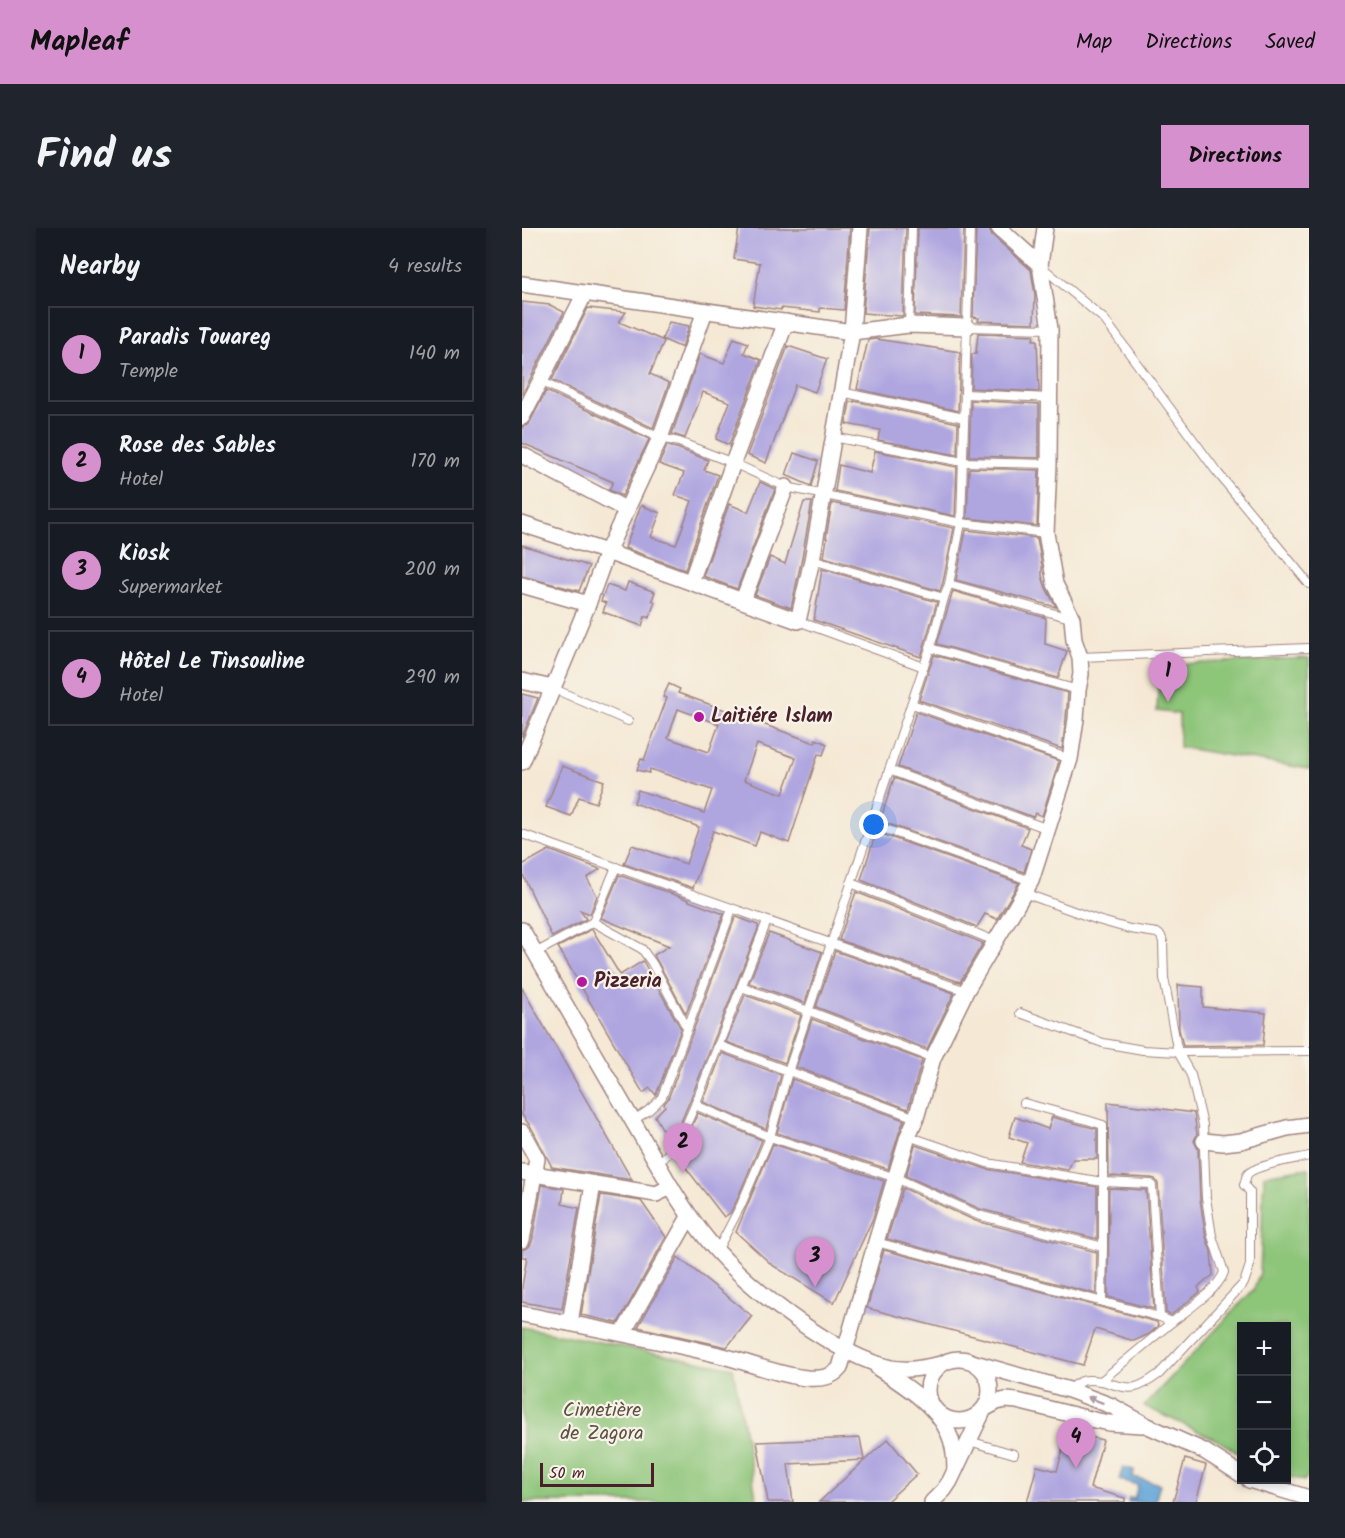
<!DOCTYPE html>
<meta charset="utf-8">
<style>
body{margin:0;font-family:Kalam,sans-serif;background:#20242c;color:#f1f3f6}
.controls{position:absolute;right:18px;bottom:18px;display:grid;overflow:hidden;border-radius:0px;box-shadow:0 3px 9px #0003}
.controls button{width:54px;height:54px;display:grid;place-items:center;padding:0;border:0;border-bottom:2px solid #363941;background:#171b24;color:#f1f3f6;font:30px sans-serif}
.scale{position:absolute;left:18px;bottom:15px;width:114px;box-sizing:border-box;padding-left:6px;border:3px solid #4a1f2b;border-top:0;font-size:16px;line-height:21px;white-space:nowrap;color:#4a1f2b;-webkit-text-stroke:4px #f7f3e8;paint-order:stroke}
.you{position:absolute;left:352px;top:597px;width:21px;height:21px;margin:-15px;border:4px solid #fff;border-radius:50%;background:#1a73e8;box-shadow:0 0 0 9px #1a73e833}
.badge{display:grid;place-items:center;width:39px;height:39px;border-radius:50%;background:#d690ce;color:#111;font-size:20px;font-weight:700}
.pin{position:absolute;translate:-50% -50px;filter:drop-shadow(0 2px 3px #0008)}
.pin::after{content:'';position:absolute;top:32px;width:21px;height:18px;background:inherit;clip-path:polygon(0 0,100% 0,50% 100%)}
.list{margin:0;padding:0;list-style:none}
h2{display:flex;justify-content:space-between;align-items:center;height:78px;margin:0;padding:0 24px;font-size:26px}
h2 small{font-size:20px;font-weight:400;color:#9ea1a6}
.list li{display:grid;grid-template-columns:39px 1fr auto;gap:18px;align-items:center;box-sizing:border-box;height:96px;margin:0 12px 12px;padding:0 12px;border:2px solid #363941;border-radius:0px}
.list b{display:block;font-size:22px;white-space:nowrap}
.list p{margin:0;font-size:20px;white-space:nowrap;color:#9ea1a6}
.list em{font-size:20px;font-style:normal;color:#9ea1a6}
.icon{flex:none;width:33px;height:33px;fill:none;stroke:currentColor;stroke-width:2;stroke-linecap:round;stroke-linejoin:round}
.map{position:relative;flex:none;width:787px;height:1274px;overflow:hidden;border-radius:0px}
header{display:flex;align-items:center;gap:36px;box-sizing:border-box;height:84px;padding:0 30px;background:#d690ce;color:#111}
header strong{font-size:28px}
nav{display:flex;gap:33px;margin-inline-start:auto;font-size:21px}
.intro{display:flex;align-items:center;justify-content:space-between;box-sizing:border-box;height:144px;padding:0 36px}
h1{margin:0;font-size:42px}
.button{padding:15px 27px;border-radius:0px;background:#d690ce;color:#111;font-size:21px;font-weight:700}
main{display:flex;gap:36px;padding:0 36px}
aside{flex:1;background:#171b24;border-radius:0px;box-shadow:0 3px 9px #0003}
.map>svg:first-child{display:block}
.green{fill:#8dc579;stroke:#6c7252;stroke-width:1.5}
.water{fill:#64a5d7;stroke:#576281;stroke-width:1.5}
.building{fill:#afa6e0;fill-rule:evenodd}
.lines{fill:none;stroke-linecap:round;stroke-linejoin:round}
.lane-casing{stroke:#a08480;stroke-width:10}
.street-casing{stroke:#a08480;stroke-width:18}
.lane{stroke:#fff;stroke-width:8}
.street{stroke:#fff;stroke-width:15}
.oneway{fill:#ae9aa0}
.poi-dot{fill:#b5179e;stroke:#f7f3e8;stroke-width:2}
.labels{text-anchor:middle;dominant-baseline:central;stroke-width:4.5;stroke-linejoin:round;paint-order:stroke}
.poi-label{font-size:20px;font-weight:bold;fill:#4a1f2b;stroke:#f7f3e8;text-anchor:start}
.park-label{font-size:20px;fill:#5e5142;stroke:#f7f3e8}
</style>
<header>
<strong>Mapleaf</strong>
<nav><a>Map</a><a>Directions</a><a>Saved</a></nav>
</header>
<div class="intro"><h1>Find us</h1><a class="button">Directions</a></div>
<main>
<aside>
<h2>Nearby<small>4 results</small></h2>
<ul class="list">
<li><span class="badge">1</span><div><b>Paradis Touareg</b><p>Temple</p></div><em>140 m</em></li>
<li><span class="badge">2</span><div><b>Rose des Sables</b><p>Hotel</p></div><em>170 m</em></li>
<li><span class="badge">3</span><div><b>Kiosk</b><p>Supermarket</p></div><em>200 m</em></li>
<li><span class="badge">4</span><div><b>Hôtel Le Tinsouline</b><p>Hotel</p></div><em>290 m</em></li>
</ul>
</aside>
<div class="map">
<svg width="787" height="1274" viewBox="0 0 787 1274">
<rect width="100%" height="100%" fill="#f7f3e8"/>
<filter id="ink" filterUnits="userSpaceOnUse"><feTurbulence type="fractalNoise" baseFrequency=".0167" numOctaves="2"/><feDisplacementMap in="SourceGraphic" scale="12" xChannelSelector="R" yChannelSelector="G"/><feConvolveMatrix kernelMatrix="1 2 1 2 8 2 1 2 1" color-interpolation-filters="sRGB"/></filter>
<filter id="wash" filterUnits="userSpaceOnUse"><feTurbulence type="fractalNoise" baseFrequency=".008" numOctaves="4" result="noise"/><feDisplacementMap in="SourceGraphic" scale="24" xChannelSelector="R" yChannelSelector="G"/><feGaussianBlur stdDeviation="1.35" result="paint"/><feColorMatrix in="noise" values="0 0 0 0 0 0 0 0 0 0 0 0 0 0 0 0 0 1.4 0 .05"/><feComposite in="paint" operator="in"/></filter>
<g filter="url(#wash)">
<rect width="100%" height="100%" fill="#f5e9d5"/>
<!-- green -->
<g class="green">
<polygon points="787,430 787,541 657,519 657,486 635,483 637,437"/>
<polygon points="787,940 787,1246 782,1253 765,1248 764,1098 720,1098 719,1227 699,1214 622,1178 732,1061 738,1045 742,947"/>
<polygon points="0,1099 211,1140 235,1274 0,1274"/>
</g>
<!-- water -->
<polygon class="water" points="601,1239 612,1242 611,1249 638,1256 633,1274 606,1274 607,1270 612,1271 616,1257 597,1252"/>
<g id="blocks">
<!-- building -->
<g class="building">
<polygon points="217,0 328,0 322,82 298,80 298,84 259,80 259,82 231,78 238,35 212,31"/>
<polygon points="348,0 384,0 381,88 341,85"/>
<polygon points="396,0 442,0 439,89 393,87"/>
<polygon points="454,0 467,0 470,7 509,42 513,67 512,95 456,93 457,90 451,89"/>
<polygon points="0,74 28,77 42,84 0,167"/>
<polygon points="66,80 104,84 97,94 142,113 128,146 147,155 131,200 30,152"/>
<polygon points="147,94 167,98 160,120 140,111"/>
<polygon points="456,105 512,107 511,112 515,112 517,164 449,160 450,126 454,126"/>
<polygon points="212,110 226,115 222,125 239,132 207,217 194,211 208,174 181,164 163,210 150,206 178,126 202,135"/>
<polygon points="354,111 438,124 436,183 335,161 346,112"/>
<polygon points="266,118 305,131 293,164 273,157 244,235 225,227"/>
<polygon points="24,163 127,211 100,268 87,262 91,254 0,215 0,199 5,197 8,194"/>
<polygon points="449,172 517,176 517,230 447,228"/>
<polygon points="332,173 436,195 435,227 356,212 358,202 324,196 328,174 332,174"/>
<polygon points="145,218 155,220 186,232 182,242 196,247 163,342 103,320 119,277 138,285 129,309 154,317 170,273 153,267 162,245 137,236"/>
<polygon points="353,223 435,239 433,288 313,263 317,237 348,245"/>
<polygon points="272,225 296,233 289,258 264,247"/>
<polygon points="447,240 517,242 515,298 445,290"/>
<polygon points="238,254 253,261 215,361 181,348 207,276 226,284"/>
<polygon points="282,274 290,274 280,330 269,380 233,367 248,329 263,336"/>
<polygon points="310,275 432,300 421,354 418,363 302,329 305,310 304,310"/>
<polygon points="444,302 515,310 520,338 520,348 524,360 534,379 434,352"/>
<polygon points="0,317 67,338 57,363 0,348"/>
<polygon points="300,341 415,374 399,429 292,392"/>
<polygon points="106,354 133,364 130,372 133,374 127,390 123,388 120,398 81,384 84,375 79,373 85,357 103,363"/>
<polygon points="431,363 524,390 523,416 545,423 536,450 415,416"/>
<polygon points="412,427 546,465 544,490 540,521 397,472"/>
<path d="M147 456 158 461 156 465 220 488 221 484 234 489 232 493 293 515 294 511 305 516 301 527 296 526 267 615 238 604 233 618 191 603 171 660 102 636 110 617 164 636 177 599 112 575 116 562 182 585 190 562 128 541 127 545 115 542 119 531 122 532 145 470 141 469ZM156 481 197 496 187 524 146 510ZM235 516 274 530 261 566 222 552Z"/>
<polygon points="0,466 16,470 0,509"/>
<polygon points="394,484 537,533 520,588 513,585 511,589 376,539"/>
<polygon points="40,538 82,553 74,575 57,569 49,588 24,579"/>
<polygon points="372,550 506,600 499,617 509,621 502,644 358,593"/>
<polygon points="354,604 497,655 475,691 463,686 455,699 339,652"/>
<polygon points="27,622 78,641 65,650 75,668 68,686 58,682 64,691 30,709 0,645 0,637"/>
<polygon points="97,647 167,672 167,673 202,686 164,786 132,727 147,718 79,690"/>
<polygon points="334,664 461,715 438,754 317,712"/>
<polygon points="215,689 236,697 236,701 167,875 152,910 148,914 133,888 143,878 142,876 146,871 213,690"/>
<polygon points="70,701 98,747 121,733 159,801 134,867 128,860 121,865 36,719"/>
<polygon points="247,705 300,724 283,775 227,755"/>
<polygon points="313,723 432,765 405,821 294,779"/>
<polygon points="656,757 681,759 681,779 744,785 741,817 661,818 657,801"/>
<polygon points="0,760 110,952 30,939 9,899 0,887"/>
<polygon points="223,767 279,787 263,835 204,814"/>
<polygon points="290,791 400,832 386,881 274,839"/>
<polygon points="200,825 259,847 244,901 181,874"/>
<polygon points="270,851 382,892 377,905 366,941 255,905"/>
<polygon points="586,874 672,885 675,906 672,913 676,921 678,971 684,1009 689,1023 691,1047 676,1059 678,1064 649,1087 644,1085 636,956 633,951 629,950 587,948"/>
<polygon points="176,885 240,912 214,974 208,985 202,989 154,927 162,915"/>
<polygon points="493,889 526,901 530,889 575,901 575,931 551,931 546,942 498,934 505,915 487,909"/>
<polygon points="251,916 362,953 351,990 312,1075 250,1037 214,1004"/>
<polygon points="393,917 464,941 575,959 575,1011 458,981 384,948"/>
<polygon points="20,957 42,961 40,976 57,980 40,1081 0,1074 0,1059 5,1029 0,1029 0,1022 7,1019 10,1014"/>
<polygon points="381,960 454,993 575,1024 574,1066 365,1011"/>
<polygon points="587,960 624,962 632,1081 586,1069"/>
<polygon points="79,967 119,973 144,1009 96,1095 59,1087"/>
<polygon points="362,1022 635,1094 636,1098 627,1106 612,1113 573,1101 561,1137 345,1080"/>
<polygon points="156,1029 230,1088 205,1119 116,1099"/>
<polygon points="546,1204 581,1212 568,1260 603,1270 603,1274 505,1274 515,1238 535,1243"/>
<polygon points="338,1210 342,1232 266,1236 271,1274 246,1274 235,1214"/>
<polygon points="366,1211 395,1246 364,1274 297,1274"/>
<polygon points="663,1231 684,1237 674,1274 651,1274"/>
</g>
</g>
</g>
<g filter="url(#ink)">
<use href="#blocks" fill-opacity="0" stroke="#a08480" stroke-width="1.5"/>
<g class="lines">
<defs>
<g id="lane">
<polyline points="520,39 582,91 695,244 787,356"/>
<polyline points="387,97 390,0"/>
<polyline points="445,99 528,101"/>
<polyline points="18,153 138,210 157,214 211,235 264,259 439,295 524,305"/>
<polyline points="319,164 442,190"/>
<polyline points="443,166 527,170"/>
<polyline points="311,209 441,234 527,236"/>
<polyline points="290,332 422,370"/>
<polyline points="427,356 548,390"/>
<polyline points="276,393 402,439"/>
<polyline points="408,420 556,462"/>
<polyline points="558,429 787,420"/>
<polyline points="30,460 106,493"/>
<polyline points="390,476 548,531"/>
<polyline points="367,542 526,601"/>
<polyline points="349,596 509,653"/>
<polyline points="0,606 444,763"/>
<polyline points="329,655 473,713"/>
<path d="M502 665 576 692 608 701 635 705 639 708 641 714 642 750 654 815 656 824 669 847 681 897 684 970 690 1008 702 1044C697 1061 664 1083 650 1094"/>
<polyline points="71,694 94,639"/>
<polyline points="13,725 71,694 120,721 130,735 165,800"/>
<polyline points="219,759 287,783 411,830"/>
<polyline points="498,785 581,815 621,822 656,824 787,823"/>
<polyline points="196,817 394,890"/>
<polyline points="502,875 565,892 581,897 581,1019"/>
<polyline points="173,877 248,909 374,950 456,987 581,1019 580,1073"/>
<path d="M110 892C122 887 131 880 140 869L210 681"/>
<polyline points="386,908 465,935 581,954 629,956 630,958 638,1089"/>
<polyline points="134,934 142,930 157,913 173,877 245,693"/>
<path d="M354 1014 638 1089 650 1094 579 1153C563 1151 559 1151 547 1162"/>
<polyline points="195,1023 219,977 248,909 266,844 408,420 422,370 427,356 439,295 448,0"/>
<path d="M579 1153C609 1161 611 1165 637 1146L722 1055 728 1037V964L722 957C723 956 724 948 725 947 731 937 775 931 787 928"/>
<polyline points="447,1213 492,1226"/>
</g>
<g id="street">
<polyline points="477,0 518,37"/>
<polyline points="0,56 330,104 387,97 445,99"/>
<polyline points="0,189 63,65"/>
<polyline points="0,227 105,282"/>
<polyline points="0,296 85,324 276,393 290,332 330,104 338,0"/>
<polyline points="169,354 211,235 264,94"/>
<polyline points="0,357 66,376"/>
<polyline points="221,372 264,259"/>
<polyline points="0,453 30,460"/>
<polyline points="0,534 66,376 85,324 138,210 183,83"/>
<path d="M0 702 149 959C163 982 177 1003 195 1023 233 1065 313 1127 369 1140 386 1143 402 1140 419 1136"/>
<polyline points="0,904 15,931 0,1012"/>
<polyline points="682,913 701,915 719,913 765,900 787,897"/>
<polyline points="0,944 134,966 149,959"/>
<path d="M0 1086C66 1099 131 1111 197 1127 226 1134 255 1147 285 1150 298 1151 310 1150 318 1140L354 1014 386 908 394 890 411 830 444 763 509 653 548 531 554 491 556 462 559 446 558 429 552 412 550 390 533 356 524 305 527 236 528 101 518 37 523 0"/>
<polyline points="48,1095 71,956"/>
<polyline points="101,1105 167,989"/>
<circle cx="437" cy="1162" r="31"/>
<polyline points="453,1135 547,1162 590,1178 626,1198 682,1223 720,1247"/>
<path d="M356 1140C381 1156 414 1177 426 1204 432 1216 433 1229 433 1242"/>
<polyline points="727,1252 787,1270"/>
<polyline points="410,1274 422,1262 428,1253 462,1181 475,1174 484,1172 495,1173 572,1192 587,1195 620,1197"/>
</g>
</defs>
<!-- lane casing -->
<use href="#lane" class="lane-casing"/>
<!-- street casing -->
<use href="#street" class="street-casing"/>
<!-- lane -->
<use href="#lane" class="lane"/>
<!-- street -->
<use href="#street" class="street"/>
</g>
<!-- one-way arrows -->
<defs><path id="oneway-solid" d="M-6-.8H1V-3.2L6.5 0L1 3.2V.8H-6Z" transform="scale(1.5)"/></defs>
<use class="oneway" href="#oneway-solid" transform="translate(573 1172) rotate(-159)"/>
</g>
<!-- markers -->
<g class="poi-dot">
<circle cx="177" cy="489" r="6"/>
<circle cx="60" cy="754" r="6"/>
</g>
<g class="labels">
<!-- poi labels -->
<g class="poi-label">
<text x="189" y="489">Laitiére Islam</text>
<text x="72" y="754">Pizzeria</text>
</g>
<!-- park labels -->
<g class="park-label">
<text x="80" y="1183">Cimetière<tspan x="80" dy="23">de Zagora</tspan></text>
</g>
</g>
</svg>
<div class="controls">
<button>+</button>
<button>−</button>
<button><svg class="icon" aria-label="locate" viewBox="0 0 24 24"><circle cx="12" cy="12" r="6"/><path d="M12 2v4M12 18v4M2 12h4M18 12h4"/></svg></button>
</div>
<div class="scale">50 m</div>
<div class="you"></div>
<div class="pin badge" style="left:646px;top:474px">1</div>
<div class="pin badge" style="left:161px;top:945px">2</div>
<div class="pin badge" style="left:293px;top:1059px">3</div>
<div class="pin badge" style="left:554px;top:1240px">4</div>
</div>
</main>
